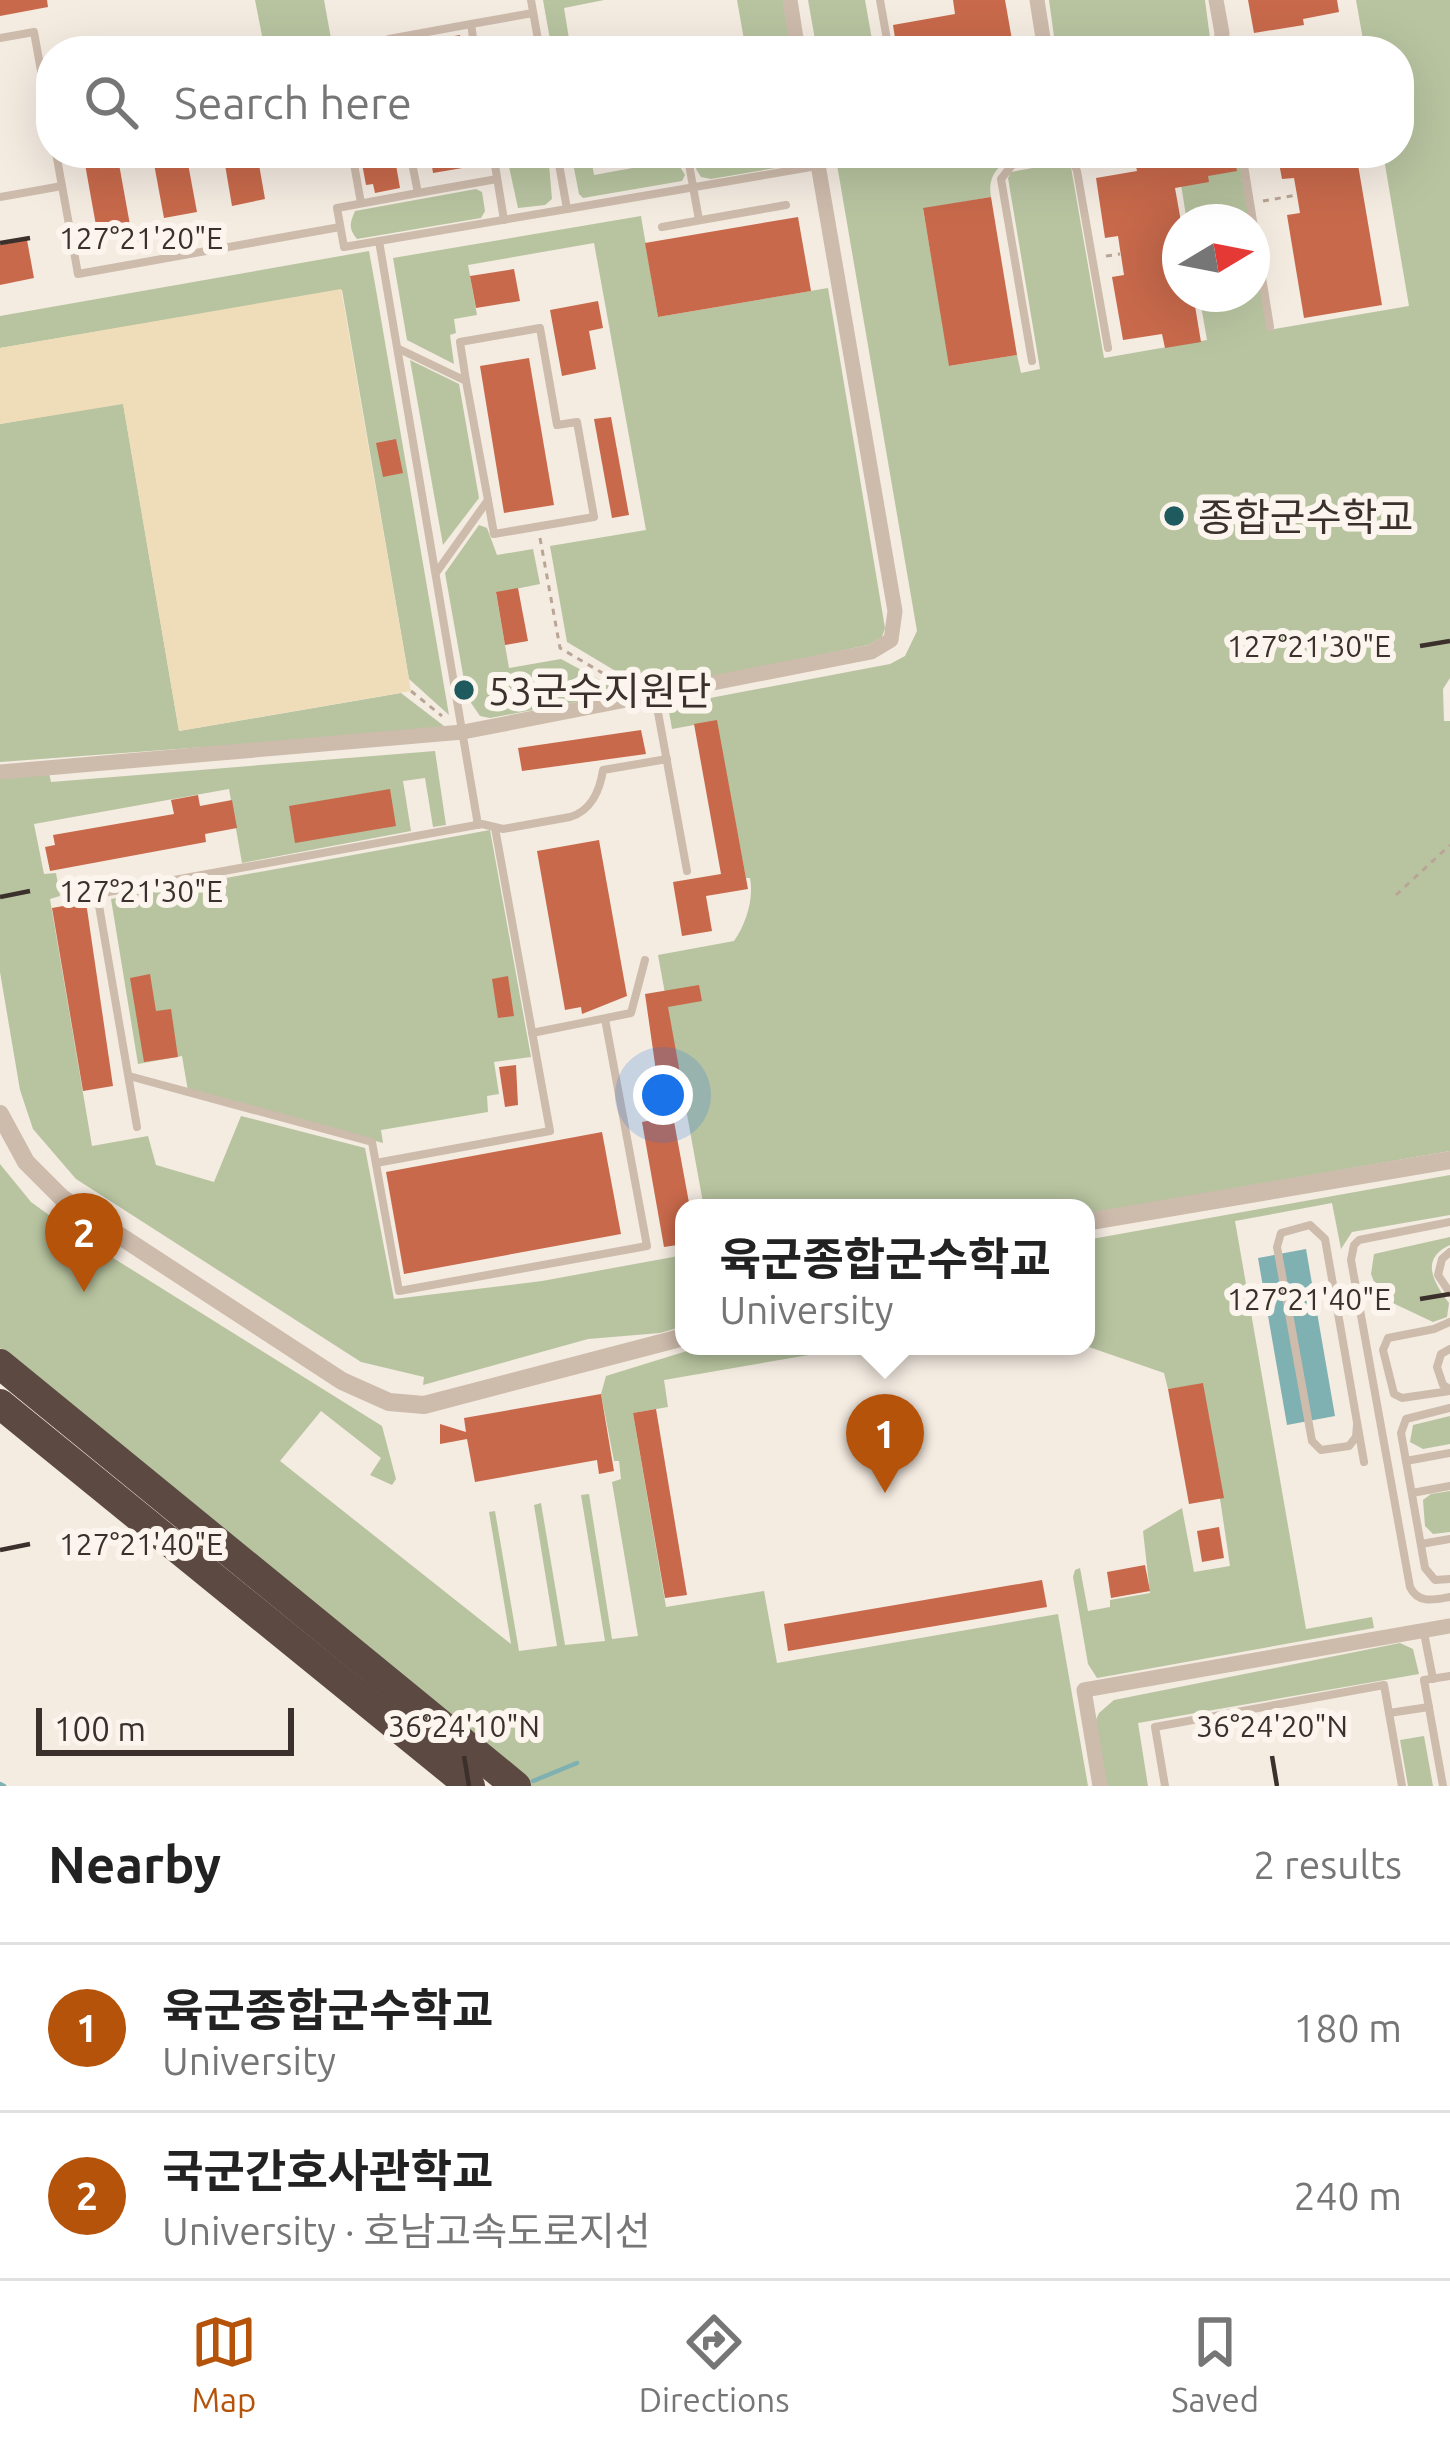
<!DOCTYPE html>
<meta charset="utf-8">
<style>
body{margin:0;font-family:Ubuntu,"Noto Sans KR",sans-serif;background:#f2f2f2;color:#222}
.compass{position:absolute;left:1162px;top:204px;width:108px;height:108px;border-radius:50%;background:#fff;box-shadow:0 12px 48px #0002;rotate:80deg}
.scale{position:absolute;left:36px;bottom:30px;width:258px;box-sizing:border-box;padding-left:12px;border:6px solid #3b302b;border-top:0;font-size:33px;line-height:42px;white-space:nowrap;color:#3b302b;-webkit-text-stroke:9px #fbf5ee;paint-order:stroke}
.you{position:absolute;left:663px;top:1095px;width:42px;height:42px;margin:-30px;border:9px solid #fff;border-radius:50%;background:#1a73e8;box-shadow:0 0 0 18px #1a73e833}
.badge{display:grid;place-items:center;width:78px;height:78px;border-radius:50%;background:#b45309;color:#fff;font-size:39px;font-weight:700}
.pin{position:absolute;translate:-50% -99px;filter:drop-shadow(0 3px 6px #0008)}
.pin::after{content:'';position:absolute;top:63px;width:42px;height:36px;background:inherit;clip-path:polygon(0 0,100% 0,50% 100%)}
.popup{position:absolute;left:675px;top:1199px;width:420px;height:156px;box-sizing:border-box;display:grid;place-content:center;border-radius:24px;background:#fff;filter:drop-shadow(0 3px 9px #0005);font-size:39px;white-space:nowrap;color:#767676}
.popup b{font-size:45px;color:#222}
.popup::after{content:'';position:absolute;left:50%;top:100%;margin-left:-24px;border:24px solid transparent;border-top-color:#fff}
.list{margin:0;padding:0;list-style:none}
h2{display:flex;justify-content:space-between;align-items:center;height:156px;margin:0;padding:0 48px;font-size:51px}
h2 small{font-size:39px;font-weight:400;color:#767676}
.list li{display:grid;grid-template-columns:78px 1fr auto;gap:36px;align-items:center;box-sizing:border-box;height:168px;padding:0 48px;border-top:3px solid #e0e0e0}
.list b{display:block;font-size:45px;white-space:nowrap}
.list p{margin:0;font-size:39px;white-space:nowrap;color:#767676}
.list em{font-size:39px;font-style:normal;color:#767676}
.icon{flex:none;width:66px;height:66px;fill:none;stroke:currentColor;stroke-width:2;stroke-linecap:round;stroke-linejoin:round}
.map{position:relative;flex:none;width:1450px;height:1786px;overflow:hidden}
.search{position:absolute;background:#fff;box-shadow:0 12px 48px #0002;left:36px;right:36px;top:36px;height:132px;display:flex;align-items:center;gap:30px;box-sizing:border-box;padding:0 42px;border-radius:48px;color:#767676;font-size:45px}
.sheet{height:492px;background:#fff}
nav{display:flex;justify-content:space-around;align-items:center;box-sizing:border-box;height:168px;border-top:3px solid #e0e0e0;background:#fff;font-size:33px;color:#767676}
nav a{display:grid;justify-items:center;gap:6px}
nav .on{color:#b45309}
.map>svg:first-child{display:block}
.green{fill:#b8c4a0}
.sand{fill:#efdcb8}
.water{fill:#7fb0b2}
.lines{fill:none;stroke-linecap:round;stroke-linejoin:round}
.stream{stroke:#7fb0b2;stroke-width:4.5}
.building{fill:#c8694b}
.path{stroke:#b9a596;stroke-width:3;stroke-dasharray:6 6;stroke-linecap:butt}
.service{stroke:#cdbbac;stroke-width:8}
.minor{stroke:#cdbbac;stroke-width:15}
.tertiary{stroke:#cdbbac;stroke-width:18}
.motorway{stroke:#5c4a42;stroke-width:30}
.ticks{fill:none;stroke:#3b302b;stroke-width:4.5}
.poi-dot{fill:#1f5a5e;stroke:#fbf5ee;stroke-width:4.5}
.labels{text-anchor:middle;dominant-baseline:central;stroke-width:12;stroke-linejoin:round;paint-order:stroke}
.poi-label{font-size:39px;fill:#3b302b;stroke:#fbf5ee;text-anchor:start}
.ticks-label{font-size:30px;text-anchor:middle;fill:#3b302b;stroke:#fbf5ee;stroke-width:12;stroke-linejoin:round;paint-order:stroke}
</style>
<div class="map">
<svg width="1450" height="1786" viewBox="0 0 1450 1786">
<rect width="100%" height="100%" fill="#f4ebe1"/>
<!-- green -->
<g class="green">
<polygon points="255,0 324,0 332,44 296,51 265,51"/>
<polygon points="543,0 604,0 564,8 571,51 552,51"/>
<polygon points="737,0 784,0 793,51 746,51"/>
<polygon points="808,0 865,0 874,51 817,51"/>
<polygon points="1049,0 1205,0 1211,46 1208,51 1056,51"/>
<path d="M1356 0H1450V678L1443 689 1444 721H1450V1151L1086 1214V1208H704L658 955 734 941C746 924 754 899 750 878H746L716 721 672 729 668 706 890 664 905 656 917 631 835 153H1032C1007 158 986 169 991 197L923 209 950 366 1017 355 1021 373 1040 369 1008 178 1011 172 1065 162 1071 167 1104 358 1207 340 1199 294H1252V236L1268 330 1409 306 1383 153H1399V51H1365Z"/>
<polygon points="506,153 548,153 552,199 545,205 518,208"/>
<polygon points="571,153 590,153 594,175 676,160 685,175 682,181 583,198 579,194"/>
<polygon points="702,153 808,153 799,164 711,179 701,177 696,169"/>
<polygon points="1176,153 1238,153 1250,222 1187,222"/>
<path d="M476 189 482 192 485 211 481 218 357 239C348 228 350 223 355 211Z"/>
<polygon points="641,216 658,317 828,288 885,628 882,637 868,645 649,691 567,642 550,546 646,530 594,243 468,265 477,315 454,319 456,333 450,335 454,364 407,340 393,258"/>
<polygon points="369,251 375,284 449,715 409,679 342,290 0,348 0,316"/>
<polygon points="410,360 459,384 479,498 443,545"/>
<polygon points="123,403 179,731 401,693 444,726 438,730 0,762 0,424"/>
<polygon points="479,525 487,528 497,555 533,549 540,584 496,593 509,668 561,659 624,693 490,718 480,716 467,697 445,573"/>
<polygon points="435,751 446,825 433,827 425,778 403,781 411,831 242,863 229,789 34,824 44,874 56,873 60,896 50,899 92,1146 148,1136 156,1165 214,1182 241,1116 365,1148 394,1299 542,1281 684,1255 684,1326 660,1333 588,1339 423,1385 424,1377 361,1362 76,1179 33,1129 20,1090 0,972 0,777 49,773 51,782"/>
<polygon points="490,830 531,1057 494,1062 499,1094 487,1096 488,1112 381,1130 383,1143 188,1091 182,1056 138,1064 111,899"/>
<polygon points="0,1164 31,1202 78,1236 382,1426 396,1479 392,1485 370,1475 381,1458 321,1411 280,1461 511,1644 489,1512 495,1511 519,1651 557,1646 534,1505 541,1503 565,1645 605,1641 581,1495 589,1494 612,1639 638,1636 612,1482 621,1479 619,1461 614,1461 601,1394 606,1376 703,1346 861,1346 664,1380 668,1407 633,1413 666,1607 764,1591 777,1663 1058,1614 1088,1786 529,1786 0,1348"/>
<polygon points="1450,1175 1450,1215 1352,1232 1341,1249 1332,1203 1235,1221 1306,1629 1372,1617 1374,1628 1097,1678 1088,1664 1073,1577 1075,1570 1080,1568 1088,1611 1110,1607 1110,1600 1150,1593 1143,1531 1182,1508 1194,1572 1230,1566 1203,1384 1168,1389 1164,1373 1086,1346 1086,1240"/>
<path d="M1450 1237V1245C1419 1259 1434 1283 1449 1303L1447 1317 1433 1322 1380 1297 1371 1274 1374 1254Z"/>
<polygon points="1450,1416 1450,1444 1423,1449 1410,1442 1413,1425"/>
<polygon points="1450,1491 1450,1532 1433,1534 1425,1526 1423,1500 1431,1494"/>
<polygon points="1400,1643 1413,1649 1419,1674 1138,1723 1148,1786 1106,1786 1095,1722 1099,1713 1114,1700"/>
<polygon points="1424,1736 1433,1786 1408,1786 1400,1740"/>
</g>
<!-- sand -->
<polygon class="sand" points="341,289 411,691 179,731 123,404 0,424 0,348"/>
<!-- water -->
<polygon class="water" points="1306,1249 1335,1416 1287,1425 1258,1258"/>
<g class="lines">
<!-- stream -->
<g class="stream">
<polyline points="533,1781 577,1763"/>
<polyline points="0,1784 4,1786"/>
</g>
</g>
<!-- building -->
<g class="building">
<polygon points="0,0 47,0 48,7 0,16"/>
<polygon points="953,0 1005,0 1014,51 897,51 893,25 955,14"/>
<polygon points="1248,0 1337,0 1339,12 1303,19 1304,25 1254,33"/>
<polygon points="460,35 463,51 412,51 412,43"/>
<polygon points="83,153 117,153 130,225 97,231"/>
<polygon points="152,153 186,153 197,212 164,218"/>
<polygon points="223,153 257,153 265,199 232,206"/>
<polygon points="360,153 394,153 400,188 375,193 373,184 366,185"/>
<polygon points="430,153 485,153 486,164 433,173"/>
<polygon points="1163,153 1234,153 1237,171 1208,176 1209,182 1175,188 1180,216 1180,294 1193,294 1201,342 1165,348 1162,334 1123,340 1112,277 1124,275 1118,236 1105,238 1096,178 1137,171 1134,158"/>
<polygon points="1277,153 1356,153 1382,305 1304,318 1287,215 1300,213 1297,195 1294,178 1282,179"/>
<polygon points="991,197 1017,355 949,366 923,208"/>
<polygon points="798,217 811,291 658,317 645,243"/>
<polygon points="27,240 34,278 0,285 0,245"/>
<polygon points="514,269 520,301 476,308 470,276"/>
<polygon points="598,301 603,328 589,331 596,369 562,376 550,310"/>
<polygon points="529,358 554,505 504,513 480,366"/>
<polygon points="611,417 629,515 612,518 594,419"/>
<polygon points="396,439 403,473 383,477 376,443"/>
<polygon points="518,588 528,641 505,645 496,592"/>
<polygon points="717,720 748,889 706,896 712,931 682,936 673,882 721,874 694,724"/>
<polygon points="641,730 646,754 522,771 518,748"/>
<polygon points="390,789 396,826 295,843 289,806"/>
<polygon points="198,795 200,806 232,800 237,828 205,834 206,842 50,871 45,847 55,845 53,835 174,814 171,800"/>
<polygon points="599,840 627,996 582,1014 581,1007 565,1010 537,851"/>
<polygon points="86,902 113,1086 83,1091 52,908"/>
<polygon points="150,974 156,1011 171,1009 178,1057 144,1062 130,978"/>
<polygon points="508,976 514,1016 498,1018 492,979"/>
<polygon points="699,985 702,1001 668,1007 684,1095 660,1099 645,994"/>
<polygon points="516,1065 518,1105 505,1107 499,1067"/>
<polygon points="673,1116 690,1208 684,1208 684,1244 664,1247 642,1122"/>
<polygon points="602,1132 621,1234 404,1274 386,1172"/>
<polygon points="1203,1383 1224,1498 1189,1504 1168,1389"/>
<polygon points="601,1394 614,1471 599,1474 597,1460 475,1482 467,1439 440,1444 440,1424 466,1432 464,1418"/>
<polygon points="656,1409 687,1595 665,1598 633,1413"/>
<polygon points="1219,1527 1224,1558 1202,1562 1197,1531"/>
<polygon points="1145,1565 1150,1591 1111,1598 1107,1572"/>
<polygon points="1042,1580 1047,1607 788,1651 784,1624"/>
</g>
<g class="lines">
<!-- path -->
<g class="path">
<polyline points="1263,201 1297,195"/>
<polyline points="1106,256 1120,254"/>
<polyline points="540,538 560,648 621,684"/>
<polyline points="411,691 442,716"/>
<polyline points="1396,895 1450,845"/>
</g>
<!-- service -->
<g class="service">
<polyline points="531,0 540,51"/>
<polyline points="880,0 889,51"/>
<polyline points="0,38 34,32 51,126"/>
<polyline points="392,51 389,39 471,24"/>
<polyline points="475,51 471,24 533,13"/>
<polyline points="56,153 78,274 340,227"/>
<polyline points="352,153 361,203"/>
<polyline points="493,153 504,220"/>
<polyline points="557,153 567,209 817,166"/>
<polyline points="687,153 699,220"/>
<polyline points="1069,153 1077,171 1108,348"/>
<polyline points="1242,153 1270,327"/>
<polyline points="418,193 497,179"/>
<polyline points="0,197 62,186"/>
<polyline points="662,227 786,205"/>
<polyline points="379,241 344,247 337,208 418,193 410,153"/>
<polyline points="399,349 466,381 488,500 436,573"/>
<polyline points="1032,361 1001,179 1012,165 1056,153"/>
<polyline points="466,381 460,342 540,328 557,425 577,422 594,517 494,534 488,500"/>
<polyline points="655,696 687,871"/>
<polyline points="478,825 379,241 567,209"/>
<polyline points="532,1033 631,1013 645,960"/>
<polyline points="129,1076 372,1142 399,1291 647,1246 605,1019"/>
<path d="M137 1127 97 894 482 824 503 829 570 817C591 811 600 790 603 770L667 759"/>
<polyline points="376,1163 550,1131 495,828"/>
<path d="M1450 1222 1359 1240 1354 1245 1351 1260 1410 1587C1418 1604 1434 1600 1450 1597"/>
<polyline points="1450,1252 1442,1259 1438,1275 1450,1293"/>
<polyline points="1450,1322 1434,1329 1388,1338 1383,1350 1394,1394 1402,1398 1450,1391"/>
<polyline points="1450,1349 1441,1354 1437,1367 1443,1385 1450,1389"/>
<polyline points="1450,1408 1406,1419 1401,1433 1425,1568 1435,1580 1450,1579"/>
<polyline points="1357,1425 1356,1437 1349,1446 1321,1450 1312,1441 1277,1247 1281,1233 1310,1225 1325,1239 1364,1462"/>
<polyline points="1406,1461 1450,1453"/>
<polyline points="1412,1493 1450,1486"/>
<polyline points="1421,1544 1450,1539"/>
<polyline points="1424,1633 1433,1679"/>
<polyline points="1389,1713 1429,1707"/>
<polyline points="1165,1786 1155,1727 1384,1685 1402,1786"/>
<polyline points="1443,1786 1424,1680 1450,1676"/>
</g>
<!-- minor -->
<g class="minor">
<polyline points="790,0 798,51"/>
<polyline points="1037,0 1045,51"/>
<polyline points="1216,0 1222,33 1220,51"/>
<polyline points="0,772 463,732 871,652 891,640 895,611 816,153"/>
<polyline points="1100,1786 1084,1690 1450,1626"/>
</g>
<!-- tertiary -->
<g class="tertiary">
<polyline points="0,1114 26,1162 62,1198 342,1381 389,1402 424,1405 684,1337"/>
<polyline points="1086,1222 1450,1160"/>
</g>
<!-- motorway -->
<g class="motorway">
<polyline points="0,1364 516,1786"/>
<polyline points="0,1404 470,1786"/>
</g>
</g>
<!-- ticks -->
<path class="ticks" d="M0 243 30 238M1420 646 1450 641M0 897 30 891M1420 1299 1450 1294M0 1550 30 1544M464 1756 469 1786M1272 1756 1277 1786"/>
<!-- markers -->
<g class="poi-dot">
<circle cx="1174" cy="516" r="12"/>
<circle cx="464" cy="690" r="12"/>
</g>
<g class="labels">
<!-- poi labels -->
<g class="poi-label">
<text x="1198" y="516">종합군수학교</text>
<text x="488" y="690">53군수지원단</text>
</g>
</g>
<g class="ticks-label">
<text x="141" y="249">127°21'20"E</text>
<text x="1309" y="657">127°21'30"E</text>
<text x="141" y="902">127°21'30"E</text>
<text x="1309" y="1310">127°21'40"E</text>
<text x="141" y="1555">127°21'40"E</text>
<text x="464" y="1737">36°24'10"N</text>
<text x="1272" y="1737">36°24'20"N</text>
</g>
</svg>
<svg class="compass" viewBox="-18 -18 36 36"><path d="M0-13l5 13h-10z" fill="#e53935"/><path d="M0 13l5-13h-10z" fill="#767676"/></svg>
<div class="scale">100 m</div>
<div class="you"></div>
<div class="pin badge" style="left:885px;top:1493px">1</div>
<div class="popup"><b>육군종합군수학교</b>University</div>
<div class="pin badge" style="left:84px;top:1292px">2</div>
<div class="search"><svg class="icon" aria-label="search" viewBox="0 0 24 24"><circle cx="10" cy="10" r="6"/><path d="M15 15l6 6"/></svg>Search here</div>
</div>
<section class="sheet">
<h2>Nearby<small>2 results</small></h2>
<ul class="list">
<li><span class="badge">1</span><div><b>육군종합군수학교</b><p>University</p></div><em>180 m</em></li>
<li><span class="badge">2</span><div><b>국군간호사관학교</b><p>University · 호남고속도로지선</p></div><em>240 m</em></li>
</ul>
</section>
<nav>
<a class="on"><svg class="icon" aria-label="map" viewBox="0 0 24 24"><path d="M3 6l6-2 6 2 6-2v14l-6 2-6-2-6 2zM9 4v14M15 6v14"/></svg>Map</a>
<a><svg class="icon" aria-label="directions" viewBox="0 0 24 24"><path d="M12 3l9 9-9 9-9-9zM9 14v-3h6M13 9l2 2-2 2"/></svg>Directions</a>
<a><svg class="icon" aria-label="saved" viewBox="0 0 24 24"><path d="M7 4h10v16l-5-4-5 4z"/></svg>Saved</a>
</nav>
